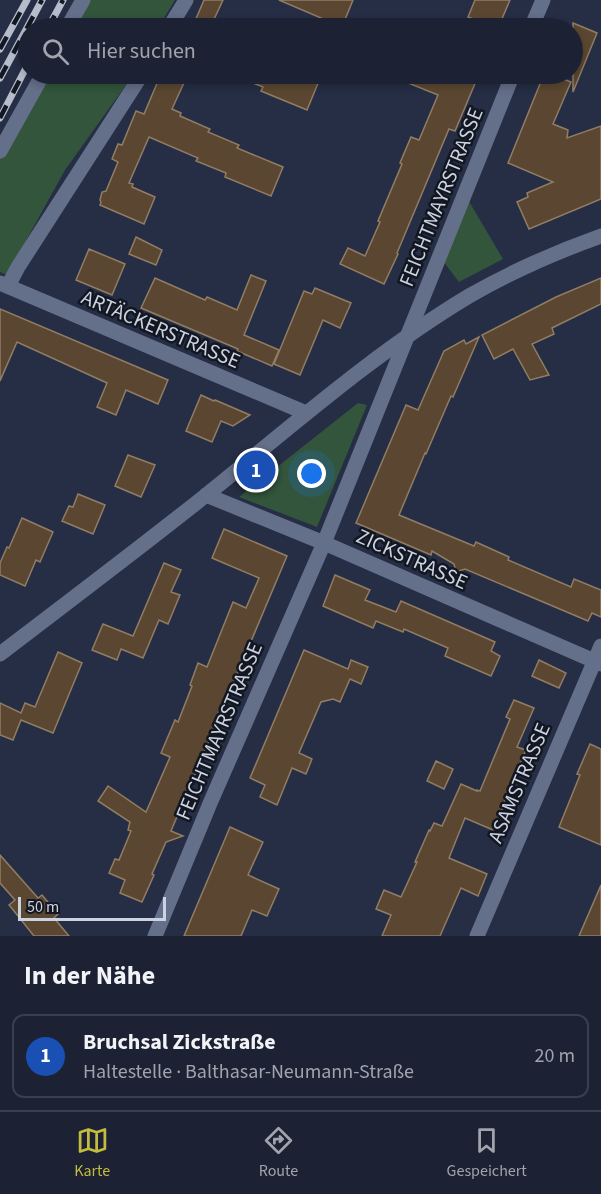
<!DOCTYPE html>
<html lang="de">
<meta charset="utf-8">
<style>
body{margin:0;font-family:"Source Sans 3",sans-serif;background:#252a3c;color:#f1f3f6}
.scale{position:absolute;left:18px;bottom:15px;width:148px;box-sizing:border-box;padding-left:6px;border:3px solid #cbd2e0;border-top:0;font-size:16px;line-height:21px;white-space:nowrap;color:#cbd2e0;-webkit-text-stroke:4px #121721;paint-order:stroke}
.you{position:absolute;left:312px;top:474px;width:21px;height:21px;margin:-15px;border:4px solid #fff;border-radius:50%;background:#1a73e8;box-shadow:0 0 0 9px #1a73e833}
.badge{display:grid;place-items:center;width:39px;height:39px;border-radius:50%;background:#c4bc3d;color:#fff;font-size:20px;font-weight:700}
.pin{position:absolute;translate:-50% -50%;border:3px solid #fff;box-shadow:0 2px 6px #0006}
.list{margin:0;padding:0;list-style:none}
h2{display:flex;justify-content:space-between;align-items:center;height:78px;margin:0;padding:0 24px;font-size:26px}
h2 small{font-size:20px;font-weight:400;color:#a0a4ac}
.list li{display:grid;grid-template-columns:39px 1fr auto;gap:18px;align-items:center;box-sizing:border-box;height:84px;margin:0 12px 12px;padding:0 12px;border:2px solid #3a3f4f;border-radius:12px}
.list b{display:block;font-size:22px;white-space:nowrap}
.list p{margin:0;font-size:20px;white-space:nowrap;color:#a0a4ac}
.list em{font-size:20px;font-style:normal;color:#a0a4ac}
.icon{flex:none;width:33px;height:33px;fill:none;stroke:currentColor;stroke-width:2;stroke-linecap:round;stroke-linejoin:round}
.map{position:relative;flex:none;width:601px;height:936px;overflow:hidden}
.search{position:absolute;background:#1c2234;box-shadow:0 3px 9px #0003;left:18px;right:18px;top:18px;height:66px;display:flex;align-items:center;gap:15px;box-sizing:border-box;padding:0 21px;border-radius:33px;color:#a0a4ac;font-size:22px}
.sheet{height:174px;background:#1c2234}
nav{display:flex;justify-content:space-around;align-items:center;box-sizing:border-box;height:84px;border-top:2px solid #3a3f4f;background:#1c2234;font-size:16px;color:#a0a4ac}
nav a{display:grid;justify-items:center;gap:3px}
nav .on{color:#c4bc3d}
.map>svg:first-child{display:block}
.green{fill:#32553c}
.building{fill:#5b4731;stroke:#917c64;stroke-width:1.5}
.lines{fill:none;stroke-linecap:round;stroke-linejoin:round}
.minor{stroke:#646f89;stroke-width:15}
.tertiary{stroke:#646f89;stroke-width:15}
.rail-casing{stroke:#b5bdcc;stroke-width:7}
.rail{stroke:#121721;stroke-width:4.5;stroke-dasharray:14;stroke-linecap:butt}
.labels{text-anchor:middle;dominant-baseline:central;stroke-width:5;stroke-linejoin:round;paint-order:stroke}
.street-label{font-size:21px;fill:#cbd2e0;stroke:#121721}
</style>
<div class="map">
<svg width="601" height="936" viewBox="0 0 601 936">
<rect width="100%" height="100%" fill="#252e45"/>
<!-- green -->
<g class="green">
<polygon points="88,0 175,0 158,28 72,28"/>
<polygon points="35,74 132,74 123,89 65,170 7,275 0,272 0,138"/>
<polygon points="467,198 503,259 459,282 443,261"/>
<polygon points="358,403 367,405 317,527 239,497"/>
</g>
<!-- building -->
<g class="building">
<polygon points="204,0 223,0 210,28 192,28"/>
<polygon points="279,0 353,0 342,27"/>
<polygon points="475,0 510,0 498,28 468,17"/>
<polygon points="573,23 597,33 573,92"/>
<polygon points="161,74 188,74 172,109 181,113 180,116 210,129 208,132 239,145 237,148 283,167 271,196 225,177 226,173 196,161 198,158 149,137 129,183 133,184 132,187 155,197 144,224 100,205 101,202 100,200 102,192 106,191 118,162 112,159 118,144 122,145 136,111 144,114"/>
<polygon points="231,74 302,74 319,81 307,110 261,91 263,87"/>
<polygon points="386,74 479,74 455,131 449,129 397,253 398,254 384,284 340,264 348,248 365,256 380,222 378,221 402,164 400,163 411,137 419,140 438,95"/>
<polygon points="544,74 550,74 571,82 553,124 568,130 567,138 601,126 601,199 529,229 517,202 528,197 527,193 553,182 508,163"/>
<polygon points="136,237 162,250 156,265 129,254"/>
<polygon points="89,249 125,264 112,295 76,280"/>
<polygon points="251,275 266,281 244,335 279,350 272,366 237,351 238,349 141,308 155,278 205,300 207,297 237,310"/>
<polygon points="601,278 601,304 552,328 554,334 532,344 549,375 530,380 513,349 494,359 482,335 556,297"/>
<polygon points="315,288 351,303 340,328 323,320 300,375 274,364 304,291 312,294"/>
<polygon points="0,309 168,380 158,404 126,390 116,415 97,407 107,383 17,342 0,381"/>
<polygon points="479,337 453,397 451,396 426,454 425,453 399,515 474,546 476,542 509,557 508,560 571,587 574,579 601,590 601,617 592,613 588,621 465,569 456,572 454,564 432,551 431,555 356,523 406,405 418,410 444,351 464,340 466,344"/>
<polygon points="201,395 214,401 215,400 250,415 233,426 221,421 212,442 186,431"/>
<polygon points="128,455 155,465 141,497 115,486"/>
<polygon points="78,494 105,505 93,534 62,521 69,506 73,507"/>
<polygon points="22,518 53,532 40,562 36,560 25,586 0,575 0,563 7,547 9,548"/>
<polygon points="224,529 287,556 171,831 183,836 166,842 152,874 154,875 142,902 120,893 125,880 109,873 115,859 119,860 131,831 128,830 130,822 98,801 108,786 146,812 170,757 161,753 175,720 178,722 192,686 190,685 198,663 207,667 233,602 246,608 259,578 212,558"/>
<polygon points="164,563 181,570 171,592 180,595 168,624 159,620 143,658 121,649 117,660 92,650 103,624 133,636"/>
<polygon points="335,575 370,590 365,600 396,612 401,601 495,642 491,651 500,656 491,676 445,656 448,648 404,629 403,632 376,621 373,628 323,606"/>
<polygon points="304,650 348,669 351,660 368,667 361,684 350,679 340,702 333,699 321,702 299,753 312,759 306,774 292,768 277,805 260,797 265,785 250,778"/>
<polygon points="58,652 82,663 53,733 21,720 13,740 0,735 0,703 21,713 25,703 35,707"/>
<polygon points="539,660 566,673 559,688 532,676"/>
<polygon points="514,700 534,708 517,747 526,750 504,803 505,803 493,830 465,818 449,858 487,874 478,896 461,888 440,936 382,936 391,915 376,909 384,890 401,897 417,862 415,862 429,830 430,831 434,823 442,826 461,784 477,791 477,790 480,791 510,719 506,717"/>
<polygon points="590,744 601,749 601,845 559,827 580,775 577,774"/>
<polygon points="436,761 453,769 444,789 427,781"/>
<polygon points="230,827 263,842 248,875 279,889 267,916 252,910 241,936 184,936"/>
<polygon points="0,855 38,898 42,895 58,914 54,918 69,936 34,936 10,906 9,905 15,900 0,883"/>
<polygon points="601,885 601,936 579,936"/>
</g>
<g class="lines">
<!-- minor -->
<g class="minor">
<polyline points="67,28 83,0"/>
<polyline points="169,28 186,0"/>
<polyline points="531,28 543,0"/>
<polyline points="0,151 43,74"/>
<polyline points="0,283 306,413"/>
<polyline points="8,286 18,267 142,74"/>
<polyline points="206,495 324,543 601,664"/>
<polyline points="155,936 211,801 324,543 513,74"/>
<polyline points="477,936 601,646"/>
</g>
<!-- tertiary -->
<path class="tertiary" d="M0 654C68 602 137 550 205 496 291 427 374 353 469 296 511 272 556 252 601 236"/>
<defs>
<g id="rail">
<polyline points="48,28 63,0"/>
<polyline points="0,49 27,0"/>
<polyline points="0,78 42,0"/>
<polyline points="0,118 28,64"/>
</g>
</defs>
<!-- rail casing -->
<use href="#rail" class="rail-casing"/>
<!-- rail -->
<use href="#rail" class="rail"/>
</g>
<g class="labels">
<!-- street labels -->
<g class="street-label">
<text transform="translate(441 197) rotate(-68)">FEICHTMAYRSTRASSE</text>
<text transform="translate(161 329) rotate(23)">ARTÄCKERSTRASSE</text>
<text transform="translate(412 559) rotate(24)">ZICKSTRASSE</text>
<text transform="translate(219 731) rotate(-67)">FEICHTMAYRSTRASSE</text>
<text transform="translate(519 783) rotate(-67)">ASAMSTRASSE</text>
</g>
</g>
</svg>
<div class="scale">50 m</div>
<div class="you"></div>
<div class="pin badge" style="left:256px;top:470px;background:#1a4fb4">1</div>
<div class="search"><svg class="icon" aria-label="search" viewBox="0 0 24 24"><circle cx="10" cy="10" r="6"/><path d="M15 15l6 6"/></svg>Hier suchen</div>
</div>
<section class="sheet">
<h2>In der Nähe<small></small></h2>
<ul class="list">
<li><span class="badge" style="background:#1a4fb4">1</span><div><b>Bruchsal Zickstraße</b><p>Haltestelle · Balthasar-Neumann-Straße</p></div><em>20 m</em></li>
</ul>
</section>
<nav>
<a class="on"><svg class="icon" aria-label="map" viewBox="0 0 24 24"><path d="M3 6l6-2 6 2 6-2v14l-6 2-6-2-6 2zM9 4v14M15 6v14"/></svg>Karte</a>
<a><svg class="icon" aria-label="directions" viewBox="0 0 24 24"><path d="M12 3l9 9-9 9-9-9zM9 14v-3h6M13 9l2 2-2 2"/></svg>Route</a>
<a><svg class="icon" aria-label="saved" viewBox="0 0 24 24"><path d="M7 4h10v16l-5-4-5 4z"/></svg>Gespeichert</a>
</nav>
